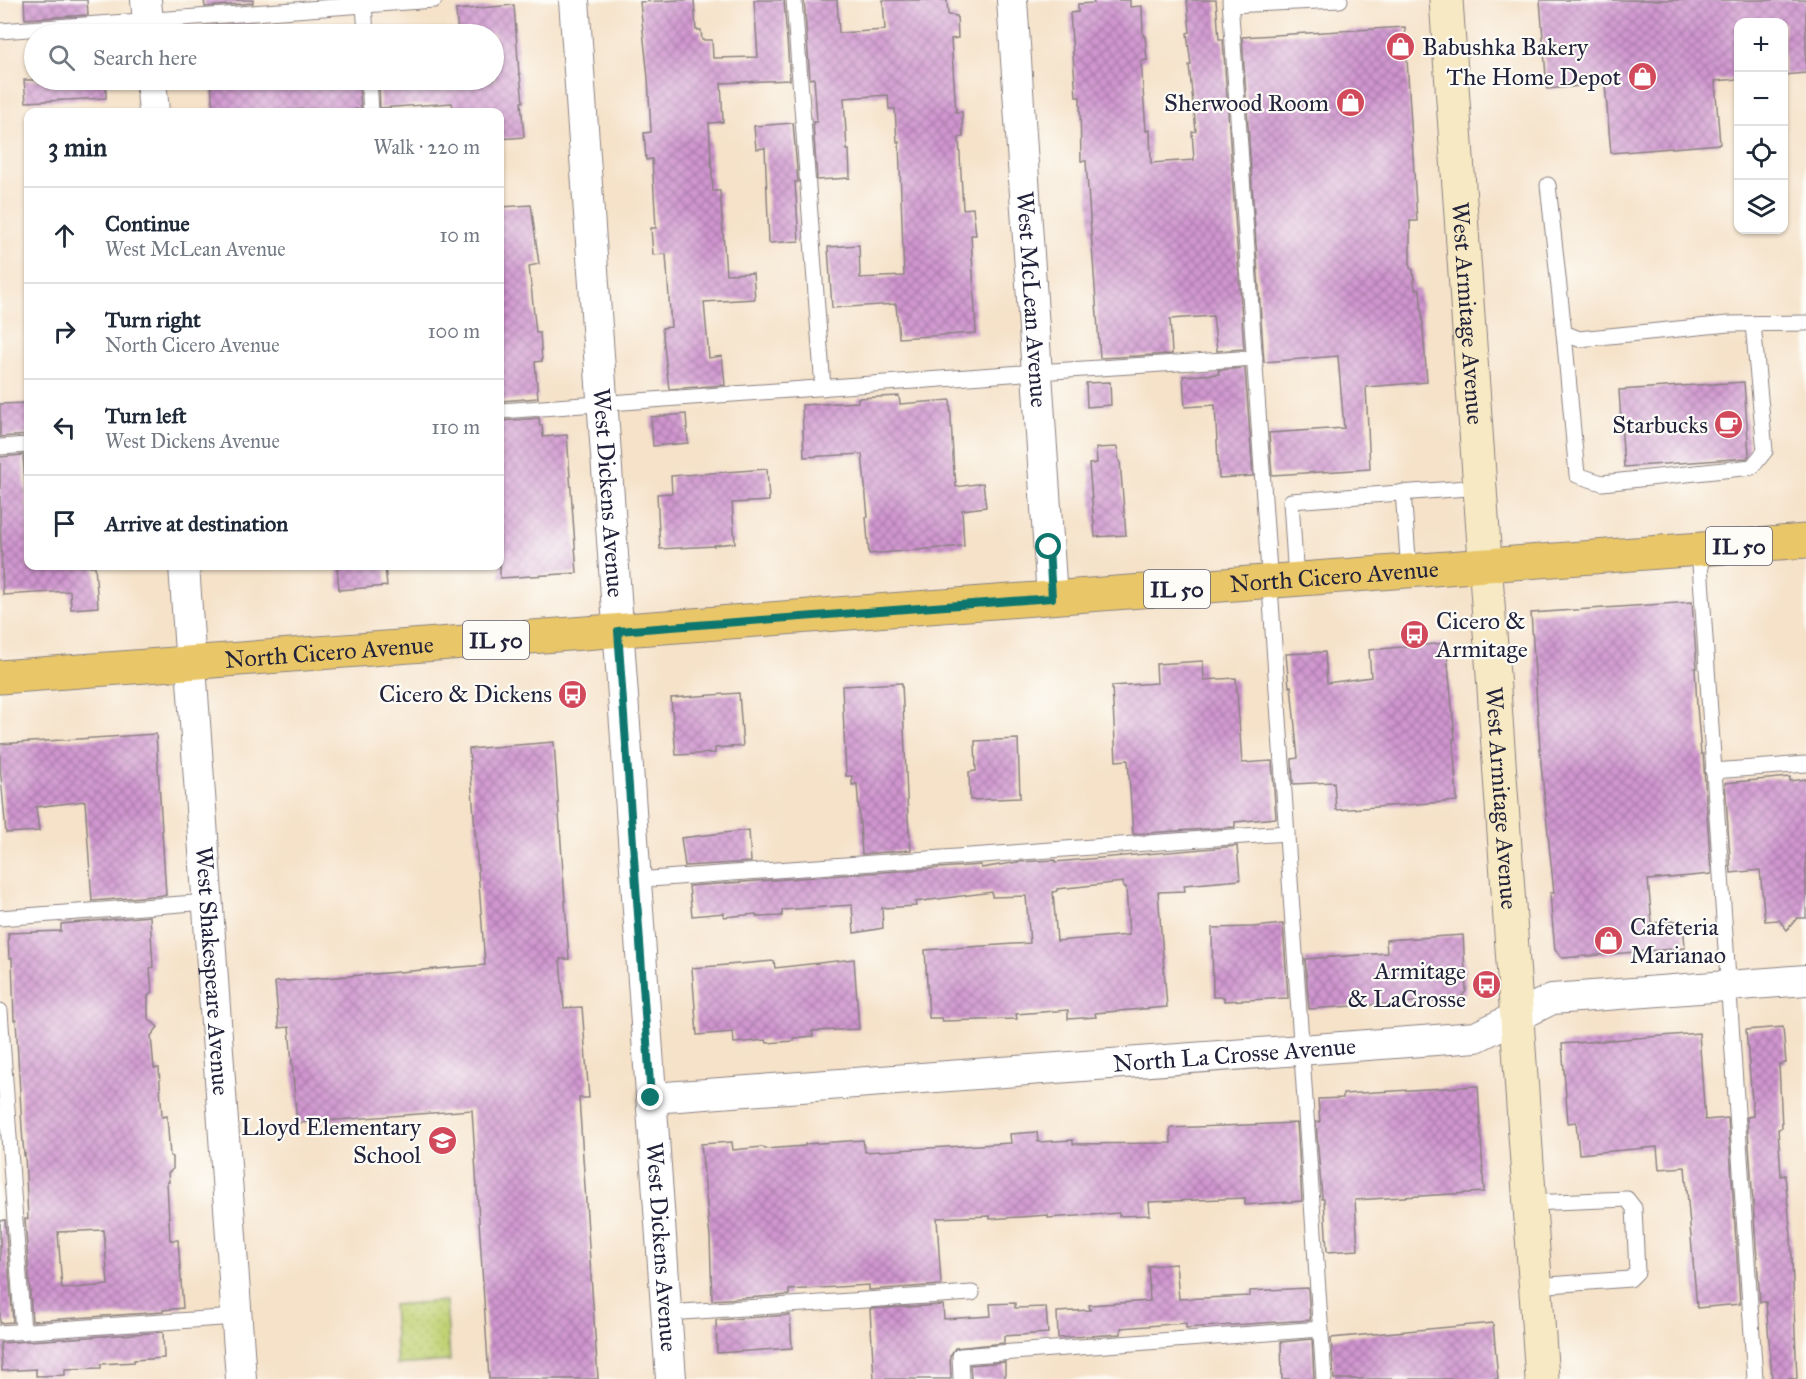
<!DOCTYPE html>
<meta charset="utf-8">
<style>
body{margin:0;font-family:"IM FELL Great Primer",serif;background:#f2f2f3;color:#1f2937}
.controls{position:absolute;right:18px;top:18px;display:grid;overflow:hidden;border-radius:12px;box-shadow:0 2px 4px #0004}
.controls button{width:54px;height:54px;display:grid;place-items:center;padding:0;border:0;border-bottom:2px solid #e0e1e3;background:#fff;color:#1f2937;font:30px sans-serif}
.stop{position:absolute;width:18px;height:18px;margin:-14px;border:4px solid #0f766e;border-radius:50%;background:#fff}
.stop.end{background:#0f766e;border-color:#fff;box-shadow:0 2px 6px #0008}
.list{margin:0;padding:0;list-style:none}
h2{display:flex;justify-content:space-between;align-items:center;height:78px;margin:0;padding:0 24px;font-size:26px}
h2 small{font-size:20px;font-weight:400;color:#747a83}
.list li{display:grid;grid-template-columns:39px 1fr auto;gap:18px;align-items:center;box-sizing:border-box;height:96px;padding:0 24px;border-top:2px solid #e0e1e3}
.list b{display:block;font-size:22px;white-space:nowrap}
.list p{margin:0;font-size:20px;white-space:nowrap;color:#747a83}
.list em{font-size:20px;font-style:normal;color:#747a83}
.icon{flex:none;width:33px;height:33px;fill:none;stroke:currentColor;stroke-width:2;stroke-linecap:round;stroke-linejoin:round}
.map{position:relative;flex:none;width:1806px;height:1379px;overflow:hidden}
.search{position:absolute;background:#fff;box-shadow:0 2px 4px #0004;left:24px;top:24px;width:480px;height:66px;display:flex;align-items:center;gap:15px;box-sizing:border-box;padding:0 21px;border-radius:33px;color:#747a83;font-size:22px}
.panel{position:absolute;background:#fff;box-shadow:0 2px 4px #0004;left:24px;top:108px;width:480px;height:462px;border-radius:12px}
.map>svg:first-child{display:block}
.park{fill:url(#park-dots);stroke:#727a58;stroke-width:1.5}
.building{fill:url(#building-cross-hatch);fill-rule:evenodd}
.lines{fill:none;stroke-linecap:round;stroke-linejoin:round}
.service-casing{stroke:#8c8282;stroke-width:17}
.minor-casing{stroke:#8c8282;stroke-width:32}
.secondary-casing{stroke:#8c8282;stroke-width:35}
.primary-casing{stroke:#8c8282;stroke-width:35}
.service{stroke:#fff;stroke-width:15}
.minor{stroke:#fff;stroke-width:30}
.secondary{stroke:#f6e9c3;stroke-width:33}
.primary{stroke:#e9c769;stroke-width:33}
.route{stroke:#0f766e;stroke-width:8}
.labels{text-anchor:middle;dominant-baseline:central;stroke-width:4.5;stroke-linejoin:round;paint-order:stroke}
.shield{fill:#fdfcf7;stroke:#646373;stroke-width:1.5}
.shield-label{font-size:22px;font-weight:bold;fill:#22223b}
.poi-label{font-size:24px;fill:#22223b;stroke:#fdfcf7;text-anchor:end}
.street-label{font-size:24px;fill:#22223b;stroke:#fdfcf7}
</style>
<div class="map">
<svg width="1806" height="1379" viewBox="0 0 1806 1379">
<defs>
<pattern id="park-dots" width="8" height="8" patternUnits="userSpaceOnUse" patternTransform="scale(1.5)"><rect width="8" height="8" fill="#c1d275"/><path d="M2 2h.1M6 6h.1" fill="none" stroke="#a6b466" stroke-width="1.8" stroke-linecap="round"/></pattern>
<pattern id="building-cross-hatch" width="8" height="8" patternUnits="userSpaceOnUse" patternTransform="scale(1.5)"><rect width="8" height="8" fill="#d096cf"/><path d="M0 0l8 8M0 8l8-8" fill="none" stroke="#a87aa9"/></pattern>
</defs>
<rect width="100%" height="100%" fill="#fdfcf7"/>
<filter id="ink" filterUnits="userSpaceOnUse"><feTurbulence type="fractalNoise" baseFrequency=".0167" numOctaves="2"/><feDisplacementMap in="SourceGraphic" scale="12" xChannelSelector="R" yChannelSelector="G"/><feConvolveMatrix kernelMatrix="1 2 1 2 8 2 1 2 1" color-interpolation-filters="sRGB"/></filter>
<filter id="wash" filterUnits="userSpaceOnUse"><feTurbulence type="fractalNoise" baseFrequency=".008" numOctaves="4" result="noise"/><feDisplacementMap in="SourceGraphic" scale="24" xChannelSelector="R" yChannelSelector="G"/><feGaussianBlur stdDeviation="1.35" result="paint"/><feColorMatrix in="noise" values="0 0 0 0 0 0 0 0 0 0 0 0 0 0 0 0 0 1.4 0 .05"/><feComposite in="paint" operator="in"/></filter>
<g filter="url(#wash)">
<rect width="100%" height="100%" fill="#f5e2c9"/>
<!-- park -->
<polygon class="park" points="446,1301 450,1361 397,1365 393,1305"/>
<g id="blocks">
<!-- building -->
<g class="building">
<polygon points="24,0 87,0 88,15 25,19"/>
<polygon points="204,0 253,0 253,3 205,7"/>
<polygon points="679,0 694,0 696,30 701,30 702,40 712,40 713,58 758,57 754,0 784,0 790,80 721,83 723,122 709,123 713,191 720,191 726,274 753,273 755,299 704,302 709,358 722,356 725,385 669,389 662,328 671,327 666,254 653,255 651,228 656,228 652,159 646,160 644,133 651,132 648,78 640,2"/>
<polygon points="804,0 837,0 839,33 885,30 883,0 947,0 948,15 957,16 958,38 951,39 956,112 962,112 963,137 959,138 963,209 973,208 976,235 971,235 976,333 899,338 896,304 832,308 828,247 859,245 860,278 904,276 899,142 897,142 895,109 889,109 888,95 844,98 847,150 849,150 850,178 817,180 813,122 817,122 814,78 810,79"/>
<polygon points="1093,0 1130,0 1130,7 1142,6 1143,36 1145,36 1147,60 1141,61 1146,131 1150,130 1151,163 1194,160 1192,132 1196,131 1189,65 1191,65 1187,33 1190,32 1187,0 1216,0 1219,39 1223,39 1244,349 1217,351 1213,316 1170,319 1172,354 1100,358 1086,161 1081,161 1080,97 1076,97 1070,13 1078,12 1078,4 1094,3"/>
<polygon points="1540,0 1806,0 1806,73 1784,75 1784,22 1738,22 1738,79 1715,81 1720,144 1611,153 1605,84 1547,89"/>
<polygon points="514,5 519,74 520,74 523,102 521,102 524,137 500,139 500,112 461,112 461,107 453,108 452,103 380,108 379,83 454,80 494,80 494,34 458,34 456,10"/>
<polygon points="255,23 256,34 208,34 207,26"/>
<polygon points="1405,27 1417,221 1410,221 1410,268 1413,270 1415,289 1420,289 1427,382 1366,387 1370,469 1272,475 1269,433 1344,428 1338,356 1264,362 1242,37"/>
<polygon points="24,80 106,80 106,98 26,102"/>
<polygon points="232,80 270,80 270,86 332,80 347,80 347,85 359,84 361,109 355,109 356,112 324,112 324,108 263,112 213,112 211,81"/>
<polygon points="793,123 798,182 795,182 799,241 769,243 765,148 756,149 754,126"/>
<polygon points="531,205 539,264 529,266 536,333 540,333 542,361 535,362 538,398 500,401 500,207"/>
<polygon points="1245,368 1253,476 1219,478 1215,405 1185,407 1183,376 1219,374 1218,370"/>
<polygon points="1110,382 1111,405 1087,407 1086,383"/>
<polygon points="1744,382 1749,455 1747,458 1624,467 1619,390"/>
<polygon points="899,396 900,404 950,400 954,475 955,474 956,487 983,483 986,507 962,510 964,546 869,554 866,517 868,517 862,454 804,457 802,405 858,402 858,398"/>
<polygon points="28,403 28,435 0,437 0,404"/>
<polygon points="686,414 688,443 653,446 651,417"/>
<polygon points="539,418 540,426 542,425 543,437 567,435 577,573 500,578 500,421"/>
<polygon points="1117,447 1119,461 1120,461 1126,535 1095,537 1089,464 1097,463 1096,448"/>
<polygon points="23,455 27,508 28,508 28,566 95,566 98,607 71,609 70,591 3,595 0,520 0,457"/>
<polygon points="767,469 769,501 732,503 735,543 714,545 714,546 660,549 657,494 672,493 671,476"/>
<polygon points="337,566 385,566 387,586 339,590"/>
<polygon points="1692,602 1697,668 1695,668 1697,706 1701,754 1703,754 1711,874 1648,880 1652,923 1683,920 1685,948 1562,958 1555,950 1552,918 1550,893 1554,893 1541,764 1531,613"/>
<polygon points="1446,643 1455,739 1453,739 1457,801 1336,810 1334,782 1293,784 1292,759 1298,758 1291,686 1289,687 1286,654 1325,652 1327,683 1371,677 1369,650"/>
<polygon points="1203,661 1204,680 1236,678 1242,763 1272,761 1276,818 1235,822 1235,827 1133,834 1128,760 1116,761 1112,686 1157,683 1156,664"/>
<polygon points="902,683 908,819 911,850 862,854 857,784 852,785 852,776 846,776 842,686"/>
<polygon points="739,693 743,746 715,748 715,753 676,755 671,698"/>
<polygon points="156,734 166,895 92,901 85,801 36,807 39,831 6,833 0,766 0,744"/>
<polygon points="1018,739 1020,798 970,800 969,772 976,771 975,741"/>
<polygon points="554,742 569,959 560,959 564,1008 582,1007 589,1098 579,1098 598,1379 489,1379 472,1110 297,1123 289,1027 279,1028 275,982 485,965 469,749"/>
<polygon points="1790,777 1790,781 1806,779 1806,918 1797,918 1787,930 1779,920 1765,921 1760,870 1731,873 1725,783"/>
<polygon points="749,830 751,862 685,866 681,838"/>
<path d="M1237 846 1240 880 1184 885 1185 891 1158 892 1167 1007 1095 1013 1096 1017 1068 1019V1010L1016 1014 1017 1019 942 1021 941 1018H929L925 950 1030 943 1026 896 992 897V892L915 902 916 906 882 908 883 928 854 933 852 905 782 910V916L757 917 756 914 724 917V913L692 916 689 886 981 865V868L1018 862 1055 860V862ZM1123 882V887H1126L1129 935 1057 941 1053 892 1057 891V889Z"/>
<path d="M150 916 153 967 150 968 152 992 148 996V1018L158 1027 151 1036 154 1068H159L162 1117 167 1116 170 1156 173 1157V1169L168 1173 169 1182H167L170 1240H178L183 1308 163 1310V1312L32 1321 25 1219H28L25 1154 24 1155 22 1129 16 1020H14L12 958H9L8 933 61 931V924ZM104 1230 108 1285 62 1289 58 1232Z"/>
<polygon points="1283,924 1288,998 1224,1001 1224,997 1213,997 1212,928 1254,927"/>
<polygon points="1463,935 1466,991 1460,999 1309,1009 1305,959 1387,953 1386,940"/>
<polygon points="854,959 859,1029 812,1031 813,1036 794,1038 794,1041 767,1043 766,1040 734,1043 733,1032 697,1035 692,968 774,961 775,968"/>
<polygon points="1783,1027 1786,1063 1779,1064 1782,1128 1778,1129 1781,1176 1785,1175 1791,1236 1797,1379 1772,1379 1766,1302 1760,1302 1747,1117 1753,1116 1753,1112 1746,1030"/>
<polygon points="1699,1033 1705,1120 1728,1118 1740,1304 1697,1308 1685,1167 1659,1169 1657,1147 1579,1154 1576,1122 1568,1123 1562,1044"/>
<polygon points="1478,1086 1484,1192 1355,1200 1358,1250 1327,1252 1324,1199 1322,1199 1316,1122 1320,1122 1318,1099 1343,1098 1343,1094"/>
<polygon points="1297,1123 1302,1201 1245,1205 1245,1198 1149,1202 1150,1215 1119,1216 1119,1213 1048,1218 1048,1215 990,1219 990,1216 937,1218 941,1285 869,1290 869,1285 789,1290 789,1295 712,1300 710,1237 701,1144 732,1142 733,1150 762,1147 765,1149 805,1146 805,1144 863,1140 865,1152 1011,1143 1010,1134 1037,1132 1038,1142 1073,1140 1073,1144 1171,1143 1170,1128"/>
<polygon points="5,1220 13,1322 0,1323 0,1221"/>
<polygon points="1176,1264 1179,1299 1250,1296 1250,1291 1308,1288 1310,1320 1186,1328 1186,1323 1121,1328 1121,1334 1058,1338 1057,1312 1090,1310 1089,1305 1150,1301 1148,1266"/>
<polygon points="1015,1303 1015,1308 1046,1307 1048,1333 1004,1336 1004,1343 955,1348 950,1356 951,1379 874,1379 870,1309 943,1305 944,1319 991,1316 990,1304"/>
<polygon points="790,1315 792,1348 717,1353 716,1320"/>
<polygon points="1493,1323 1498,1379 1334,1379 1331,1338"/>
<polygon points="163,1332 164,1358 134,1360 134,1362 101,1364 101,1368 65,1369 65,1375 36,1376 36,1369 2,1371 0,1343"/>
<polygon points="1312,1339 1314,1379 1282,1379 1281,1342"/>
<polygon points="1005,1362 1005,1379 971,1379 970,1365"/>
</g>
</g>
</g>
<g filter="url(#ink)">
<use href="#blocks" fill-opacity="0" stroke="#8c8282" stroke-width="1.5"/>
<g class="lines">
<defs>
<g id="service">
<polyline points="794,0 823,388"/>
<polyline points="1230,0 1324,1379"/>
<polyline points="364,5 366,34"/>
<polyline points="1231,5 1340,0"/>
<polyline points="0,31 434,0"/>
<polyline points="369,80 371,112"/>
<polyline points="1548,185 1564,333 1579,339 1728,324 1806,323"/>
<polyline points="1564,333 1577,475 1602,483 1752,467 1765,451 1753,324"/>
<polyline points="500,411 1037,372 1255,358"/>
<polyline points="0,447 28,445"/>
<polyline points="1403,492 1409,571"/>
<polyline points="1699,549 1755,1379"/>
<polyline points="1296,580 1291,501 1481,487"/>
<polyline points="1713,771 1806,764"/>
<polyline points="636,880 1287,833"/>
<polyline points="0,918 207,902"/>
<polyline points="0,1011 23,1332"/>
<polyline points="1530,1203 1627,1199 1634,1208 1637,1272 1630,1279 1536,1286"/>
<polyline points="667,1313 972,1293"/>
<polyline points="0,1333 236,1317"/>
<polyline points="961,1379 960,1356 1321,1329"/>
</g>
<g id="minor">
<polyline points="146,0 149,34"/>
<path id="s1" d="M574 0 671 1379"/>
<path id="s2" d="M1012 0 1052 598"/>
<polyline points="151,80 154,112"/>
<path id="s3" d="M184 566 241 1379"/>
<path id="s4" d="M652 1098 1476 1037 1552 999 1806 980"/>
</g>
<g id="secondary">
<path id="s5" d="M1446 0 1542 1379"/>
</g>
<g id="primary">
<path id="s6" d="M0 677 1806 541"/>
</g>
</defs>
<!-- service casing -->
<use href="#service" class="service-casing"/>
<!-- minor casing -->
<use href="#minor" class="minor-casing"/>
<!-- secondary casing -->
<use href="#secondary" class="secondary-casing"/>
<!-- primary casing -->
<use href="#primary" class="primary-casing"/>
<!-- service -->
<use href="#service" class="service"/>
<!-- minor -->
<use href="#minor" class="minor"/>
<!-- secondary -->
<use href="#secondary" class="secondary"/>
<!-- primary -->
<use href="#primary" class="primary"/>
</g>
</g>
<g class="lines" filter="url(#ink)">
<!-- route -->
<polyline class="route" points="651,1098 618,631 1052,598 1049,547"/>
</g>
<!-- icons -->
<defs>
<symbol id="shop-disc" viewBox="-11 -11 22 22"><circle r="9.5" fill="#d1495b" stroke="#fdfcf7"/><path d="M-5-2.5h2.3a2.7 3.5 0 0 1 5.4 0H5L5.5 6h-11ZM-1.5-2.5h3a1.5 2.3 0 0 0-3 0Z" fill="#fff"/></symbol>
<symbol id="cafe-disc" viewBox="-11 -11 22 22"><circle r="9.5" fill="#d1495b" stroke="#fdfcf7"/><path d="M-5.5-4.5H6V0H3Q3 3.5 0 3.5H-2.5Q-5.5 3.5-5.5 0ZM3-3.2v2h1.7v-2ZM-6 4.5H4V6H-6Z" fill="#fff"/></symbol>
<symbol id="bus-disc" viewBox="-11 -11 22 22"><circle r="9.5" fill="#d1495b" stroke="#fdfcf7"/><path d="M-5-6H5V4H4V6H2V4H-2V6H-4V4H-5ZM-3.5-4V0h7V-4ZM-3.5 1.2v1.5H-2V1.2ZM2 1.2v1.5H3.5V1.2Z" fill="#fff"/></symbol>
<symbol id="school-disc" viewBox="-11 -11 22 22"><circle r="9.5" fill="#d1495b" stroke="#fdfcf7"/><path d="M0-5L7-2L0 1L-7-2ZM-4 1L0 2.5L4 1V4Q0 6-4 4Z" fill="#fff"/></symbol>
</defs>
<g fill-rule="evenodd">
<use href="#shop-disc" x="1384" y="30" width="33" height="33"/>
<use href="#shop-disc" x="1626" y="60" width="33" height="33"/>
<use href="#shop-disc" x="1334" y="86" width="33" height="33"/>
<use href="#cafe-disc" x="1712" y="408" width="33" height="33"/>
<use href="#bus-disc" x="1398" y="618" width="33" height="33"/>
<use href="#bus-disc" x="556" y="678" width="33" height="33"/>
<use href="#shop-disc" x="1592" y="924" width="33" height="33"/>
<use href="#bus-disc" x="1470" y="968" width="33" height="33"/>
<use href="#school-disc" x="426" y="1124" width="33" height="33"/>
</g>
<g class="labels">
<!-- shield labels -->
<g class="shield">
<rect x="1706" y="527" width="66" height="38" rx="4.5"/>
<rect x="1144" y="570" width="66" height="38" rx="4.5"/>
<rect x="463" y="621" width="66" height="38" rx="4.5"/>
</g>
<g class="shield-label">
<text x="1739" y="546">IL 50</text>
<text x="1177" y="589">IL 50</text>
<text x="496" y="640">IL 50</text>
</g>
<!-- poi labels -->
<g class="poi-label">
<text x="1422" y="47" text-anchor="start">Babushka Bakery</text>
<text x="1621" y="77">The Home Depot</text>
<text x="1329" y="103">Sherwood Room</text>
<text x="1708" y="425">Starbucks</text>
<text x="1436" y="621" text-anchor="start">Cicero &amp;<tspan x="1436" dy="28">Armitage</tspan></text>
<text x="552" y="694">Cicero &amp; Dickens</text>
<text x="1630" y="927" text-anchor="start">Cafeteria<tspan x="1630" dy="28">Marianao</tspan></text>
<text x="1466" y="971">Armitage<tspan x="1466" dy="28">&amp; LaCrosse</tspan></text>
<text x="421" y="1127">Lloyd Elementary<tspan x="421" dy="28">School</tspan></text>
</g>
<!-- street labels -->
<g class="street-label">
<text stroke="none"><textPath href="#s2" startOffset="300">West McLean Avenue</textPath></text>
<text stroke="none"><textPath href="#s5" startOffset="314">West Armitage Avenue</textPath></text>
<text stroke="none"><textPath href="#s1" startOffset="494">West Dickens Avenue</textPath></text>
<text stroke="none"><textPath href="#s6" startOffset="1338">North Cicero Avenue</textPath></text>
<text stroke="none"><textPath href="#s6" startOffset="330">North Cicero Avenue</textPath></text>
<text stroke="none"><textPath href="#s5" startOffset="800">West Armitage Avenue</textPath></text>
<text stroke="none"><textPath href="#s3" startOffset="406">West Shakespeare Avenue</textPath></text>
<text stroke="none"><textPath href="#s4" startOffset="584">North La Crosse Avenue</textPath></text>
<text stroke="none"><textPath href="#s1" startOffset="1250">West Dickens Avenue</textPath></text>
</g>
</g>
</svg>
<div class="controls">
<button>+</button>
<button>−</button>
<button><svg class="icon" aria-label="locate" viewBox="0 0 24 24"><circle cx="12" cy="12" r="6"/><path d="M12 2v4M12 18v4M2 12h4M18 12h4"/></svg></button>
<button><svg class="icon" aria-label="layers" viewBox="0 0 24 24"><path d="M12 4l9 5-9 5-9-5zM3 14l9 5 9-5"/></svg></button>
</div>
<div class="stop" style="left:1049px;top:547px"></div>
<div class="stop end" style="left:651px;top:1098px"></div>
<div class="search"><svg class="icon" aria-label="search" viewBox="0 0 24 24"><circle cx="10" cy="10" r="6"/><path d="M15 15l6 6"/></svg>Search here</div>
<section class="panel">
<h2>3 min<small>Walk · 220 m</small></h2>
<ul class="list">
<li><svg class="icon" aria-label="ahead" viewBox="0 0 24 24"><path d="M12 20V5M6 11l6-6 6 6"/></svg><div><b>Continue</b><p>West McLean Avenue</p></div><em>10 m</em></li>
<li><svg class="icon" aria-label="right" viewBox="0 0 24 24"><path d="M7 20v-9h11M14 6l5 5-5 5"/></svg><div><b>Turn right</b><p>North Cicero Avenue</p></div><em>100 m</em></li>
<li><svg class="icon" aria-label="left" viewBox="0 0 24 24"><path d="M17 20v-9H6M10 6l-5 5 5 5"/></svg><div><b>Turn left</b><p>West Dickens Avenue</p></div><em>110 m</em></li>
<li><svg class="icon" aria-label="arrive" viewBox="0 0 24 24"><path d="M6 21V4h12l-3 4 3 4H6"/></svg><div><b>Arrive at destination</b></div></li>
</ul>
</section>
</div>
